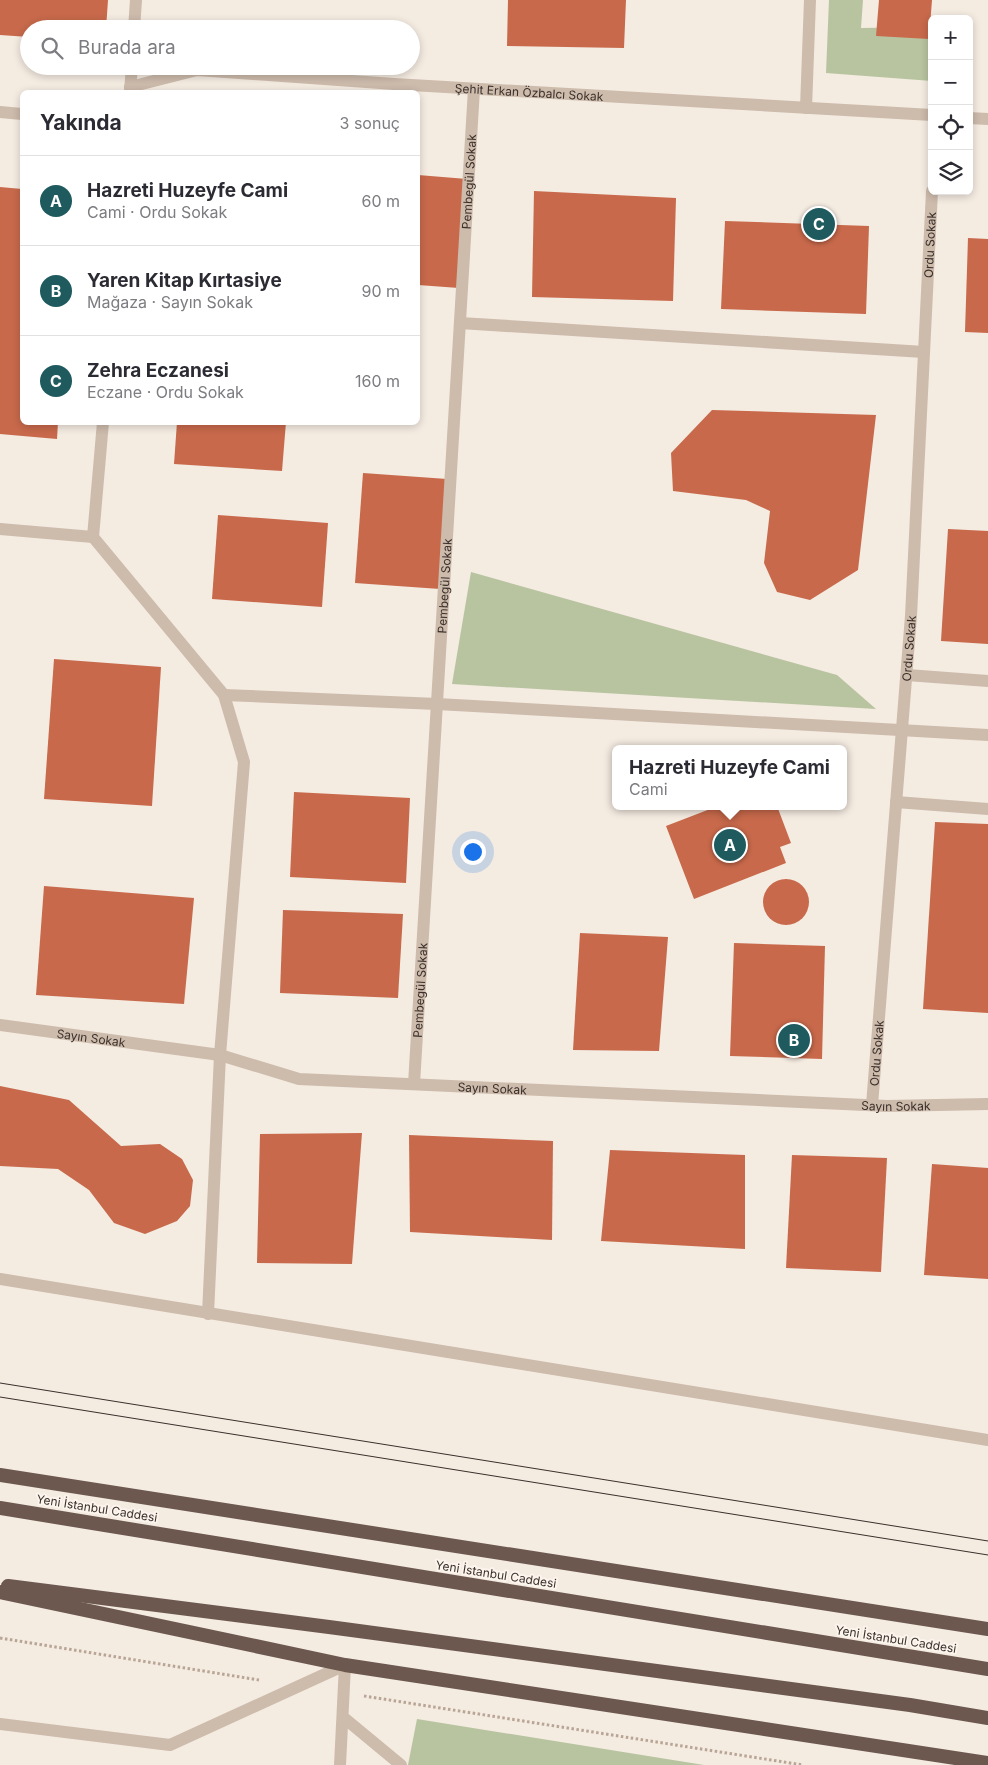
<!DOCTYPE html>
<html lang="tr">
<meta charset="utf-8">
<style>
body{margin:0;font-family:Inter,sans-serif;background:#f7f7f7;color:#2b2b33}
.controls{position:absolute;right:15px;top:15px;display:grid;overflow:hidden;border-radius:8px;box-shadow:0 2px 8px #0003}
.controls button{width:45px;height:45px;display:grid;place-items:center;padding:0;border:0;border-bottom:1px solid #e1e1e2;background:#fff;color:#2b2b33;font:25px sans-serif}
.you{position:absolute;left:472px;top:851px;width:18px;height:18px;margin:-12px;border:4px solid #fff;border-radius:50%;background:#1a73e8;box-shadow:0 0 0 8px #1a73e833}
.badge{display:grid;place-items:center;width:32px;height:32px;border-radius:50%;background:#1f5a5e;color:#fff;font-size:16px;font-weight:700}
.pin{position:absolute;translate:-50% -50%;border:2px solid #fff;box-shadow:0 1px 5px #0006}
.popup{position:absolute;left:612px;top:745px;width:235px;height:65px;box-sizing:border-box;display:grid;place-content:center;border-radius:8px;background:#fff;filter:drop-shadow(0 1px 4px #0005);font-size:16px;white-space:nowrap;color:#7c7c81}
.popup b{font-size:19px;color:#2b2b33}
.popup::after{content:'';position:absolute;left:50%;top:100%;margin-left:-10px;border:10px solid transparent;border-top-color:#fff}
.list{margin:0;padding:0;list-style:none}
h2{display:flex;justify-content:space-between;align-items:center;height:65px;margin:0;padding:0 20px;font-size:21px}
h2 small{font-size:16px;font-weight:400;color:#7c7c81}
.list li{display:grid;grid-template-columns:32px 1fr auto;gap:15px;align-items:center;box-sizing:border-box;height:90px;padding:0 20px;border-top:1px solid #e1e1e2}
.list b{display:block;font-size:19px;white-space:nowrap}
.list p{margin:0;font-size:16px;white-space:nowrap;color:#7c7c81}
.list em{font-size:16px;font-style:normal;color:#7c7c81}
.icon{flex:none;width:28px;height:28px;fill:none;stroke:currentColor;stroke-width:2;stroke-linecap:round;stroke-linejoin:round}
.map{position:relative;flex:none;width:988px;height:1765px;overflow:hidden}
.search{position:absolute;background:#fff;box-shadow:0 2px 8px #0003;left:20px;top:20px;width:400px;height:55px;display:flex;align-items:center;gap:12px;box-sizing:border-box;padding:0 18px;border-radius:28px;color:#7c7c81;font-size:19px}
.panel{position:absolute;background:#fff;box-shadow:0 2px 8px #0003;left:20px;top:90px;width:400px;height:335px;border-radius:8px}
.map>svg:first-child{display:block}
.green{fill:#b8c4a0}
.building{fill:#c8694b}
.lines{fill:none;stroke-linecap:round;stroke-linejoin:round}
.path{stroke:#b9a596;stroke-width:3;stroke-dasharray:2.5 2.5;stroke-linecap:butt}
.service{stroke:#cdbbac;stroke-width:12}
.minor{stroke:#cdbbac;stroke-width:12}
.trunk{stroke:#6c584f;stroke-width:14}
.tram{stroke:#3b302b;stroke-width:1}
.labels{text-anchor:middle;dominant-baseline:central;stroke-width:4;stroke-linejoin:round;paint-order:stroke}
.street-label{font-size:12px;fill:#3b302b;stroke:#fbf5ee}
</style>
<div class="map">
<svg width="988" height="1765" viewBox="0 0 988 1765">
<rect width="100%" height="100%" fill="#f4ebe1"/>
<!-- green -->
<g class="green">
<polygon points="829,0 863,0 861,28 932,27 932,81 826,73"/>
<polygon points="471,572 837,675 876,709 452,684"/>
<polygon points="417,1719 704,1765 408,1765"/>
</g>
<!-- building -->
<g class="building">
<polygon points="0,0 108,0 106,29 29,29 29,37 0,35"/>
<polygon points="508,0 626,0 624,48 507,46"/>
<polygon points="879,0 932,0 929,39 876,36"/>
<polygon points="418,175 467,179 459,288 418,285"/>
<polygon points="0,187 22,189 22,422 58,422 57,439 0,434"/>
<polygon points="534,191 676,198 673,301 532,297"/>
<polygon points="725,221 869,226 866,314 721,309"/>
<polygon points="968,238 988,239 988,333 965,332"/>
<polygon points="712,410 876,415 858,570 810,600 777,592 764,563 770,511 746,500 673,491 671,453"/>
<polygon points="177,422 286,422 282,471 174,464"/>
<polygon points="363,473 447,479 440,589 355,583"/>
<polygon points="218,515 328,523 322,607 212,599"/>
<polygon points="948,529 988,531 988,644 941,641"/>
<polygon points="54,659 161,667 152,806 44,799"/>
<polygon points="294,792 410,798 406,883 290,877"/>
<polygon points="718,806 777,806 791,843 780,847 786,863 694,899 666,826"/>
<polygon points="935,822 988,824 988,1013 923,1009"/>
<circle cx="786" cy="902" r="23"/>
<polygon points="44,886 194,898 184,1004 36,995"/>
<polygon points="283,910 403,914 398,998 280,993"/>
<polygon points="580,933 668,937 659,1051 573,1050"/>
<polygon points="734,943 825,946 822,1059 730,1056"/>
<polygon points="0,1086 69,1100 121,1146 160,1144 182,1159 193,1180 190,1206 177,1221 145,1234 114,1223 89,1190 58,1169 0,1166"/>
<polygon points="362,1133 352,1264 257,1263 260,1134"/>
<polygon points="409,1135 553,1141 552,1240 410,1232"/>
<polygon points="610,1150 745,1155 745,1249 601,1241"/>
<polygon points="792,1155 887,1158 881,1272 786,1268"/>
<polygon points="932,1164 988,1168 988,1279 924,1275"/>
</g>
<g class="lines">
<!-- path -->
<g class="path">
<polyline points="0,1638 259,1680"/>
<polyline points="364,1696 803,1765"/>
</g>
<!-- service -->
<polyline class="service" points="0,1724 170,1745 345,1665"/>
<!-- minor -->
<g class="minor">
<polyline points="134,29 136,0"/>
<path id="s1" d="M130 87 197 70 394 84 932 115"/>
<polyline points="130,92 132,66"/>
<polyline points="806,108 810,0"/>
<polyline points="0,112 22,114"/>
<polyline points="969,118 988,119"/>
<polyline points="460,323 924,352"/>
<polyline points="103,422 93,537 224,695 244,762 220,1055 208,1314"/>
<polyline points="0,529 93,537"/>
<polyline points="907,675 988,681"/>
<polyline points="224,695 437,704 988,735"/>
<polyline points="896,802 988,809"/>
<path id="s2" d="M0 1025 220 1055 299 1079 887 1106 988 1104"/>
<path id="s3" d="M414 1084 474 89"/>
<path id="s4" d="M872 1105 911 616 932 191"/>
<polyline points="0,1279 988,1440"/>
<polyline points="343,1717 401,1765"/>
<polyline points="340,1765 345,1665"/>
</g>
<!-- trunk -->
<g class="trunk">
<polyline points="0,1475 988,1629"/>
<polyline points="0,1508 988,1669"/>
<polyline points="8,1586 329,1627 910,1705 988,1718"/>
<polyline points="0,1592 345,1665 988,1763"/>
</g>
<!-- tram -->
<g class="tram">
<polyline points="0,1383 988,1541"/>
<polyline points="0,1397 988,1555"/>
</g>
</g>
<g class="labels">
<!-- street labels -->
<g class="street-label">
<text stroke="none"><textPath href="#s1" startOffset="402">Şehit Erkan Özbalcı Sokak</textPath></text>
<text stroke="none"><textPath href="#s3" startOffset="904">Pembegül Sokak</textPath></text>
<text stroke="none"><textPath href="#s4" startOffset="862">Ordu Sokak</textPath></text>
<text stroke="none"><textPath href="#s3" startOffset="499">Pembegül Sokak</textPath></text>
<text stroke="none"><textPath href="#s4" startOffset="458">Ordu Sokak</textPath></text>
<text stroke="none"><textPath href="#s3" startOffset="94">Pembegül Sokak</textPath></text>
<text stroke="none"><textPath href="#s2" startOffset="92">Sayın Sokak</textPath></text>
<text stroke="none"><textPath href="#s4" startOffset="52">Ordu Sokak</textPath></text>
<text stroke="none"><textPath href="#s2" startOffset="498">Sayın Sokak</textPath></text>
<text stroke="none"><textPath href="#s2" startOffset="902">Sayın Sokak</textPath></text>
<text transform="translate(97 1508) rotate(9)">Yeni İstanbul Caddesi</text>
<text transform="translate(496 1574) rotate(9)">Yeni İstanbul Caddesi</text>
<text transform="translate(896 1639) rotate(9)">Yeni İstanbul Caddesi</text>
</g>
</g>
</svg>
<div class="controls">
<button>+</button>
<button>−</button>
<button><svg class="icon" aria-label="locate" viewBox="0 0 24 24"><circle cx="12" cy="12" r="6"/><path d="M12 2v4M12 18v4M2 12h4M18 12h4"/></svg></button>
<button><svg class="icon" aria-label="layers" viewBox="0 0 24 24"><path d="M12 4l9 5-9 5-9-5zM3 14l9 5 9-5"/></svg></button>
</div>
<div class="you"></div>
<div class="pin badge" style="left:730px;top:845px">A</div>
<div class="popup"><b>Hazreti Huzeyfe Cami</b>Cami</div>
<div class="pin badge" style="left:794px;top:1040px">B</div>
<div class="pin badge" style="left:819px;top:224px">C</div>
<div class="search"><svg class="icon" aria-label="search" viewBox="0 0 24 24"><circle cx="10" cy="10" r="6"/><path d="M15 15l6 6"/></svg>Burada ara</div>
<section class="panel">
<h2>Yakında<small>3 sonuç</small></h2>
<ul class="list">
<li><span class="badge">A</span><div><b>Hazreti Huzeyfe Cami</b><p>Cami · Ordu Sokak</p></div><em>60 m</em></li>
<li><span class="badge">B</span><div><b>Yaren Kitap Kırtasiye</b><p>Mağaza · Sayın Sokak</p></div><em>90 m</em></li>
<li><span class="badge">C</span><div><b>Zehra Eczanesi</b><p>Eczane · Ordu Sokak</p></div><em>160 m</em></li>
</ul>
</section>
</div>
